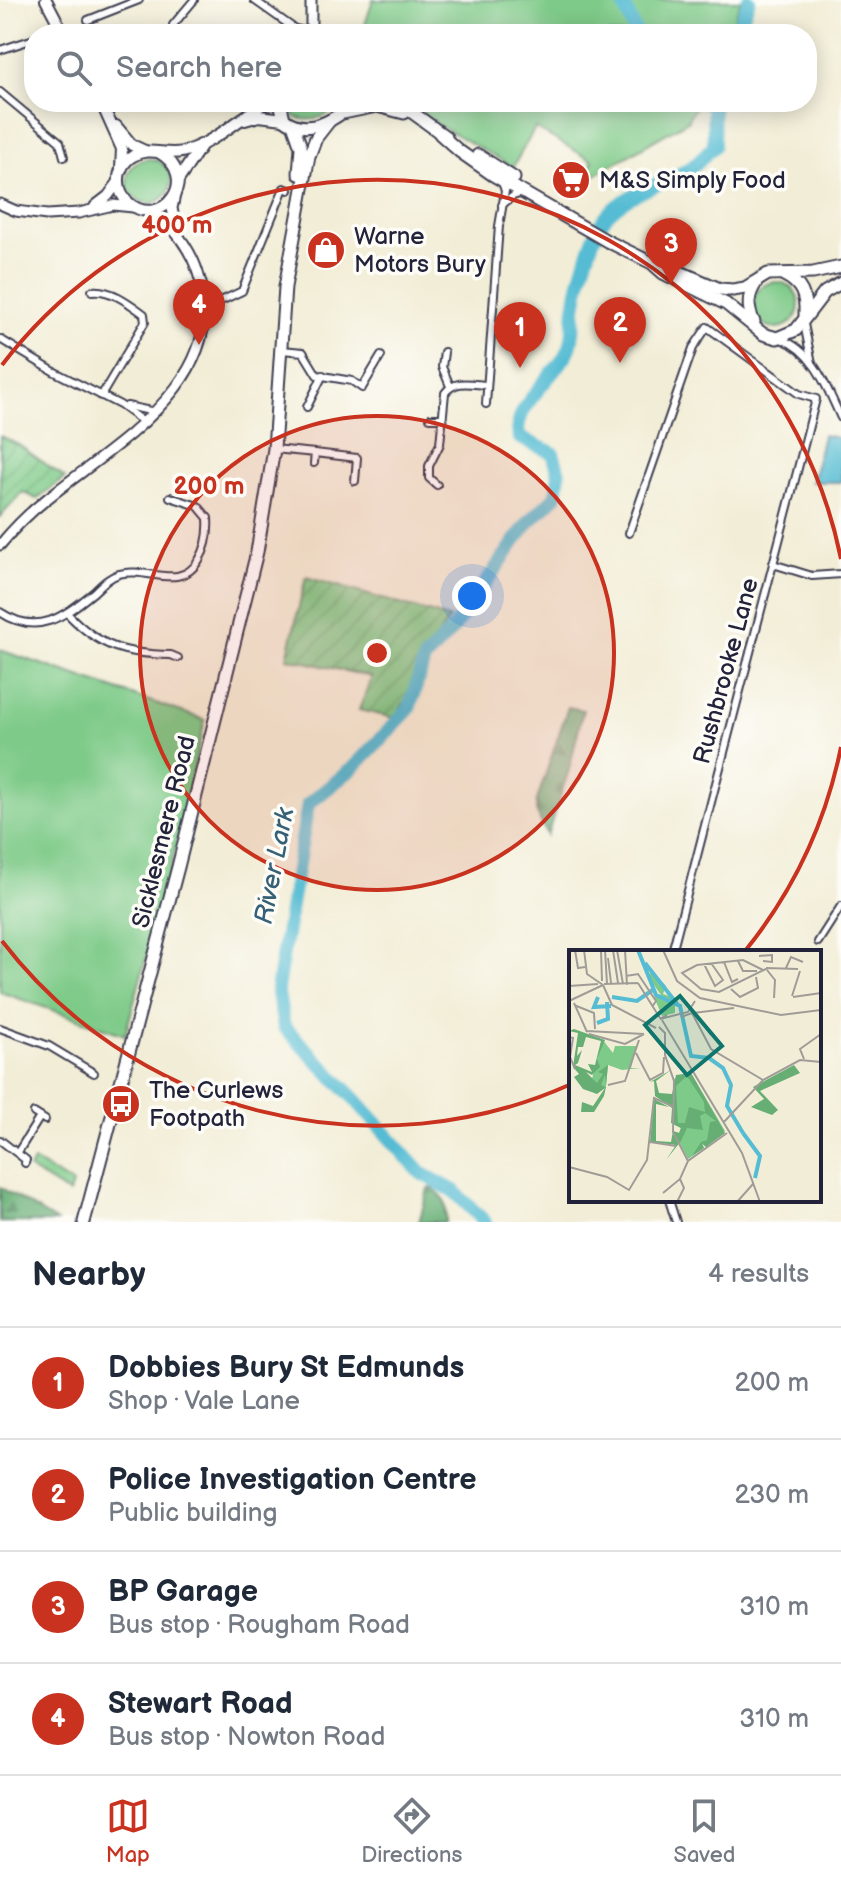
<!DOCTYPE html>
<meta charset="utf-8">
<style>
body{margin:0;font-family:"Balsamiq Sans",sans-serif;background:#f2f2f3;color:#1f2937}
.you{position:absolute;left:472px;top:596px;width:28px;height:28px;margin:-20px;border:6px solid #fff;border-radius:50%;background:#1a73e8;box-shadow:0 0 0 12px #1a73e833}
.badge{display:grid;place-items:center;width:52px;height:52px;border-radius:50%;background:#c8321e;color:#fff;font-size:26px;font-weight:700}
.pin{position:absolute;translate:-50% -66px;filter:drop-shadow(0 2px 4px #0008)}
.pin::after{content:'';position:absolute;top:42px;width:28px;height:24px;background:inherit;clip-path:polygon(0 0,100% 0,50% 100%)}
.list{margin:0;padding:0;list-style:none}
h2{display:flex;justify-content:space-between;align-items:center;height:104px;margin:0;padding:0 32px;font-size:34px}
h2 small{font-size:26px;font-weight:400;color:#747a83}
.list li{display:grid;grid-template-columns:52px 1fr auto;gap:24px;align-items:center;box-sizing:border-box;height:112px;padding:0 32px;border-top:2px solid #e0e1e3}
.list b{display:block;font-size:30px;white-space:nowrap}
.list p{margin:0;font-size:26px;white-space:nowrap;color:#747a83}
.list em{font-size:26px;font-style:normal;color:#747a83}
.icon{flex:none;width:44px;height:44px;fill:none;stroke:currentColor;stroke-width:2;stroke-linecap:round;stroke-linejoin:round}
.map{position:relative;flex:none;width:841px;height:1222px;overflow:hidden}
.search{position:absolute;background:#fff;box-shadow:0 4px 20px #0003;left:24px;right:24px;top:24px;height:88px;display:flex;align-items:center;gap:20px;box-sizing:border-box;padding:0 28px;border-radius:32px;color:#747a83;font-size:30px}
.sheet{height:552px;background:#fff}
nav{display:flex;justify-content:space-around;align-items:center;box-sizing:border-box;height:112px;border-top:2px solid #e0e1e3;background:#fff;font-size:22px;color:#747a83}
nav a{display:grid;justify-items:center;gap:4px}
nav .on{color:#c8321e}
.map>svg:first-child{display:block}
.green{fill:#7eca88;stroke:#507662;stroke-width:2}
.forest{fill:url(#forest-firs);stroke:#446858;stroke-width:2}
.garden{fill:url(#garden-furrows);stroke:#507662;stroke-width:2}
.water{fill:#55bcd3;stroke:#3c6f87;stroke-width:2}
.lines{fill:none;stroke-linecap:round;stroke-linejoin:round}
.river{stroke:#55bcd3;stroke-width:14}
.street-casing{stroke:#414052;stroke-width:10}
.secondary-casing{stroke:#414052;stroke-width:13}
.primary-casing{stroke:#414052;stroke-width:14}
.highway-casing{stroke:#414052;stroke-width:15}
.street{stroke:#fff;stroke-width:6}
.secondary{stroke:#fff;stroke-width:9}
.primary{stroke:#fff;stroke-width:10}
.highway{stroke:#fff;stroke-width:11}
.ring{fill:none;stroke:#c8321e;stroke-width:4}
.labels{text-anchor:middle;dominant-baseline:central;stroke-width:7;stroke-linejoin:round;paint-order:stroke}
.poi-label{font-size:24px;fill:#22223b;stroke:#fdfcf7;text-anchor:start}
.street-label{font-size:24px;fill:#22223b;stroke:#fdfcf7}
.water-label{font-size:26px;font-style:italic;fill:#366078;stroke:#fdfcf7}
.inset-river{fill:none;stroke:#55bcd3;stroke-width:4}
.inset-road{fill:none;stroke:#9f9c98;stroke-width:2}
.view{fill:#0f766e;fill-opacity:0.15;stroke:#0f766e;stroke-width:4}
.inset-edge{fill:none;stroke:#22223b;stroke-width:4}
.centre{fill:#c8321e;stroke:#fdfcf7;stroke-width:4}
.ring-label{font-size:24px;text-anchor:middle;font-weight:bold;fill:#c8321e;stroke:#fdfcf7;stroke-width:7;stroke-linejoin:round;paint-order:stroke}
</style>
<div class="map">
<svg width="841" height="1222" viewBox="0 0 841 1222">
<defs>
<pattern id="forest-firs" width="22" height="20" patternUnits="userSpaceOnUse" patternTransform="scale(2)"><rect width="22" height="20" fill="#66ae74"/><path d="M5 1l3.5 6h-7zM16 11l3.5 6h-7z" fill="#548d60"/></pattern>
<pattern id="garden-furrows" width="10" height="10" patternUnits="userSpaceOnUse" patternTransform="scale(2)"><rect width="10" height="10" fill="#7eca88"/><path d="M-1 1l2-2M0 10L10 0M9 11l2-2" fill="none" stroke="#6dad76"/></pattern>
</defs>
<rect width="100%" height="100%" fill="#fdfcf7"/>
<filter id="ink" filterUnits="userSpaceOnUse"><feTurbulence type="fractalNoise" baseFrequency=".0125" numOctaves="2"/><feDisplacementMap in="SourceGraphic" scale="16" xChannelSelector="R" yChannelSelector="G"/><feConvolveMatrix kernelMatrix="1 2 1 2 8 2 1 2 1" color-interpolation-filters="sRGB"/></filter>
<filter id="wash" filterUnits="userSpaceOnUse"><feTurbulence type="fractalNoise" baseFrequency=".006" numOctaves="4" result="noise"/><feDisplacementMap in="SourceGraphic" scale="32" xChannelSelector="R" yChannelSelector="G"/><feGaussianBlur stdDeviation="1.8" result="paint"/><feColorMatrix in="noise" values="0 0 0 0 0 0 0 0 0 0 0 0 0 0 0 0 0 1.4 0 .05"/><feComposite in="paint" operator="in"/></filter>
<g filter="url(#wash)">
<rect width="100%" height="100%" fill="#f2edd6"/>
<!-- green -->
<g class="green">
<polygon points="373,0 741,0 729,34 362,34"/>
<path d="M289 102H347C332 113 314 125 295 117Z"/>
<polygon points="410,102 700,102 688,118 689,120 581,183 593,161 535,128 513,167 437,124"/>
<circle cx="149" cy="181" r="22"/>
<circle cx="776" cy="305" r="23"/>
<polygon points="0,650 205,720 170,871 125,1035 0,992"/>
<polygon points="34,1161 72,1184 69,1194 29,1169"/>
</g>
<!-- forest -->
<g class="forest">
<polygon points="568,707 583,710 569,770 547,835 536,811 536,803"/>
<polygon points="0,1187 57,1222 0,1222"/>
<path d="M432 1188C447 1197 446 1205 446 1222H419L428 1189Z"/>
</g>
<!-- garden -->
<g class="garden">
<polygon points="0,436 19,445 65,478 37,499 23,492 0,517"/>
<path d="M306 577 449 618C428 650 416 686 395 718L359 710 372 677 287 658Z"/>
</g>
<!-- water -->
<polygon class="water" points="823,435 838,438 841,449 841,482 812,482"/>
<g class="lines">
<!-- river -->
<g class="river">
<polyline points="622,0 636,34"/>
<polyline points="736,34 749,0"/>
<path d="M485 1222 454 1191 421 1173 354 1098 284 1027 277 988 308 804 353 768 409 709 424 660 454 627 528 523 556 496 559 473 553 453 520 438C508 410 559 372 569 350 575 335 573 317 576 302 579 281 593 230 607 215 630 190 665 185 692 167 700 161 707 152 714 146L713 104 706 102"/>
</g>
</g>
</g>
<g filter="url(#ink)">
<g class="lines">
<defs>
<g id="street">
<polyline points="254,0 295,29 311,32"/>
<polyline points="88,20 139,0"/>
<polyline points="173,25 194,0"/>
<polyline points="0,50 34,39"/>
<polyline points="0,92 60,142 64,157"/>
<polyline points="502,205 513,196 523,193"/>
<path d="M92 291C111 289 129 303 144 314L145 322 101 396"/>
<polyline points="206,302 223,300 242,291 284,188 289,190"/>
<polyline points="804,324 812,363"/>
<polyline points="0,339 53,371 120,405 145,423"/>
<path d="M781 339C814 351 827 388 841 418"/>
<polyline points="282,350 303,352 317,375 352,381 362,388 381,356"/>
<polyline points="444,352 442,367 450,386"/>
<polyline points="486,404 499,226 505,191 502,182"/>
<polyline points="127,406 155,412"/>
<polyline points="307,407 323,375"/>
<polyline points="430,418 442,418"/>
<polyline points="274,449 315,453 314,463"/>
<polyline points="315,453 357,458 355,481"/>
<path d="M437 485 429 478V466L440 444 445 393C455 379 471 384 486 385"/>
<polyline points="629,533 693,348 707,327 799,394 816,399 672,952"/>
<polyline points="773,564 812,576 841,574"/>
<path d="M0 612C38 637 63 617 94 592 101 585 109 577 119 574 147 566 180 592 199 560 207 547 209 532 208 518L198 506 170 497"/>
<path d="M67 613C100 648 125 654 171 655L178 658"/>
<polyline points="818,942 841,906"/>
<polyline points="0,1028 49,1046 94,1073"/>
<polyline points="34,1113 45,1120"/>
<polyline points="0,1140 26,1160 25,1163"/>
<polyline points="18,1152 40,1117"/>
<polyline points="669,1200 676,1222"/>
</g>
<g id="secondary">
<polyline points="311,34 311,0"/>
<polyline points="175,195 172,208 176,230"/>
<polyline points="0,204 16,211 47,215 79,213 113,205 133,207"/>
<polyline points="95,206 108,196 119,181"/>
<path d="M0 545C14 528 30 512 48 498 115 444 234 378 198 273 191 250 172 223 152 211"/>
</g>
<g id="primary">
<polyline points="46,0 64,34"/>
<polyline points="101,102 122,149 121,168"/>
<polyline points="245,120 259,116 284,119"/>
<polyline points="116,126 132,145 145,151"/>
<path d="M158 152C203 177 162 231 129 203 123 198 119 190 119 182 118 172 124 161 133 156 148 146 165 156 182 152 214 144 239 118 267 102"/>
<polyline points="179,179 201,146"/>
</g>
<g id="highway">
<path d="M280 102 284 119C306 136 336 122 352 102"/>
<polyline points="398,102 446,137"/>
<polyline points="343,113 377,106 404,113"/>
<polyline points="294,127 301,147 299,174"/>
<polyline points="440,134 459,151 493,175 607,241 652,263 666,266 720,289 733,290 745,288 768,274 813,273 841,267"/>
<polyline points="478,155 514,178"/>
<polyline points="654,265 663,273 726,304 763,334 777,338 796,330 825,292 841,283"/>
<path d="M784 275C802 284 806 296 805 315"/>
<path d="M754 322C747 308 747 296 756 283"/>
<polyline points="84,1222 178,867 257,552 274,449 285,287 309,156 316,138 330,120"/>
</g>
</defs>
<!-- street casing -->
<use href="#street" class="street-casing"/>
<!-- secondary casing -->
<use href="#secondary" class="secondary-casing"/>
<!-- primary casing -->
<use href="#primary" class="primary-casing"/>
<!-- highway casing -->
<use href="#highway" class="highway-casing"/>
<!-- street -->
<use href="#street" class="street"/>
<!-- secondary -->
<use href="#secondary" class="secondary"/>
<!-- primary -->
<use href="#primary" class="primary"/>
<!-- highway -->
<use href="#highway" class="highway"/>
</g>
</g>
<!-- distance rings -->
<circle cx="377" cy="653" r="237" fill="#c8321e" fill-opacity=".12"/>
<g class="ring">
<circle cx="377" cy="653" r="237"/>
<path d="M841 747A473 473 0 0 1 745 951M569 1085A473 473 0 0 1 2 941M2 365A473 473 0 0 1 841 559"/>
</g>
<!-- icons -->
<defs>
<symbol id="supermarket-disc" viewBox="-11 -11 22 22"><circle r="9.5" fill="#c8321e" stroke="#fdfcf7"/><path d="M-6-5.5h2.5l.6 2H6L4.5 2H-2.5L-4.4-4H-6ZM-1.5 3.2a1.3 1.3 0 1 0 .1 0ZM3 3.2a1.3 1.3 0 1 0 .1 0Z" fill="#fff"/></symbol>
<symbol id="shop-disc" viewBox="-11 -11 22 22"><circle r="9.5" fill="#c8321e" stroke="#fdfcf7"/><path d="M-5-2.5h2.3a2.7 3.5 0 0 1 5.4 0H5L5.5 6h-11ZM-1.5-2.5h3a1.5 2.3 0 0 0-3 0Z" fill="#fff"/></symbol>
<symbol id="bus-disc" viewBox="-11 -11 22 22"><circle r="9.5" fill="#c8321e" stroke="#fdfcf7"/><path d="M-5-6H5V4H4V6H2V4H-2V6H-4V4H-5ZM-3.5-4V0h7V-4ZM-3.5 1.2v1.5H-2V1.2ZM2 1.2v1.5H3.5V1.2Z" fill="#fff"/></symbol>
</defs>
<g fill-rule="evenodd">
<use href="#supermarket-disc" x="549" y="158" width="44" height="44"/>
<use href="#shop-disc" x="304" y="228" width="44" height="44"/>
<use href="#bus-disc" x="99" y="1082" width="44" height="44"/>
</g>
<g class="labels">
<!-- poi labels -->
<g class="poi-label">
<text x="599" y="180">M&amp;S Simply Food</text>
<text x="354" y="236">Warne<tspan x="354" dy="28">Motors Bury</tspan></text>
<text x="149" y="1090">The Curlews<tspan x="149" dy="28">Footpath</tspan></text>
</g>
<!-- street labels -->
<g class="street-label">
<text transform="translate(726 671) rotate(-75)">Rushbrooke Lane</text>
<text transform="translate(164 832) rotate(-76)">Sicklesmere Road</text>
</g>
<!-- water labels -->
<g class="water-label">
<text transform="translate(275 866) rotate(-79)">River Lark</text>
</g>
</g>
<!-- overview -->
<g transform="translate(569 950)">
<rect width="252" height="252" fill="#f2edd6"/>
<path d="M83 22 97 36 94 44 106 48V63L93 66 85 47 92 45 78 25ZM33 89 44 103 46 96H68L62 118H71L53 120 39 115 37 137 22 133ZM122 123 156 181 137 197 132 193 135 198 119 209 104 181 110 183 112 178 104 174 105 129Z" fill="#7eca88"/>
<path d="M5 79 36 90 28 109 31 117 23 125 17 122 28 133 34 124 29 122 39 115 37 134 36 125 32 135 37 137 35 146 25 162H12L13 152 24 156 36 138 28 144 14 139 5 127 10 124 4 117 9 83 0 81ZM17 87 32 91 26 115 19 114 23 122 6 115 9 113 13 100 8 106 9 97H14ZM225 115 231 123 191 141 209 160 203 165 182 157 195 149 184 137ZM102 120 87 131 90 143 103 144 107 125 122 123 156 183 137 197 133 193 135 198 123 206 132 192 138 190 141 172 147 171 136 163 131 166 134 180 118 178 112 191 97 210 107 195 81 192 85 149 100 157 87 154V191L102 192 104 181 110 183 112 178 102 173 103 158 86 146 85 131 81 132ZM118 126 135 152 136 162 120 157 116 173H109L107 136Z" fill="#66ae74" fill-rule="evenodd"/>
<path class="inset-river" d="M69 0 87 45 111 56 122 106 140 108 154 118 162 135 158 156 174 183M76 13 109 55M29 47 25 57 42 56M43 47 68 51 85 39M28 73 39 69 38 52M174 183 191 206 186 228"/>
<path class="inset-road" d="M6 0 9 18 16 17M15 0 18 24 34 35M32 0 33 31M36 0 38 34M44 0 49 33M48 0 54 34M56 0 58 35M94 0 108 31 131 48 212 65 252 60M190 6 203 5V12L194 11M39 8 42 33M169 11 174 21H188M155 12 163 32 169 29M135 14 146 36 154 30 142 13M197 18 229 19M217 18 222 7 234 12M194 20 174 10 128 15 113 23 132 39 150 42 199 18M198 20 206 30 205 48M57 26 69 24 87 51 83 57M69 33 91 68M35 34 69 33M34 35 43 55 87 78M0 36 29 34M162 39 171 47 189 38 187 27M223 46 231 21M224 47 252 43M0 51 34 35M5 53 18 82M5 55 25 63 26 79M124 63 165 58M126 64 142 85M98 65 91 69 119 62 126 51M112 67 123 63 142 99 194 130M93 70 173 203 191 252M90 77 96 83V105L105 131 104 182 119 211M18 81 75 84M20 84 56 94 75 84M0 87 4 88 1 107 6 119M67 103 81 130 94 123 95 107M235 109 231 99 252 84M39 135 56 131 70 90M154 173 194 130 231 110 252 112M81 192 107 196M0 217 38 227 60 240 78 210 85 148 105 157M94 243 111 229 119 211 158 183M108 252 115 238 111 229M168 252 184 234"/>
<path class="view" d="M111 46 153 96 118 125 76 75Z"/>
<rect width="252" height="252" class="inset-edge"/>
</g>
<circle cx="377" cy="653" r="12" class="centre"/>
<g class="ring-label">
<text x="177" y="233">400 m</text>
<text x="209" y="494">200 m</text>
</g>
</svg>
<div class="you"></div>
<div class="pin badge" style="left:520px;top:368px">1</div>
<div class="pin badge" style="left:620px;top:363px">2</div>
<div class="pin badge" style="left:671px;top:284px">3</div>
<div class="pin badge" style="left:199px;top:345px">4</div>
<div class="search"><svg class="icon" aria-label="search" viewBox="0 0 24 24"><circle cx="10" cy="10" r="6"/><path d="M15 15l6 6"/></svg>Search here</div>
</div>
<section class="sheet">
<h2>Nearby<small>4 results</small></h2>
<ul class="list">
<li><span class="badge">1</span><div><b>Dobbies Bury St Edmunds</b><p>Shop · Vale Lane</p></div><em>200 m</em></li>
<li><span class="badge">2</span><div><b>Police Investigation Centre</b><p>Public building</p></div><em>230 m</em></li>
<li><span class="badge">3</span><div><b>BP Garage</b><p>Bus stop · Rougham Road</p></div><em>310 m</em></li>
<li><span class="badge">4</span><div><b>Stewart Road</b><p>Bus stop · Nowton Road</p></div><em>310 m</em></li>
</ul>
</section>
<nav>
<a class="on"><svg class="icon" aria-label="map" viewBox="0 0 24 24"><path d="M3 6l6-2 6 2 6-2v14l-6 2-6-2-6 2zM9 4v14M15 6v14"/></svg>Map</a>
<a><svg class="icon" aria-label="directions" viewBox="0 0 24 24"><path d="M12 3l9 9-9 9-9-9zM9 14v-3h6M13 9l2 2-2 2"/></svg>Directions</a>
<a><svg class="icon" aria-label="saved" viewBox="0 0 24 24"><path d="M7 4h10v16l-5-4-5 4z"/></svg>Saved</a>
</nav>
